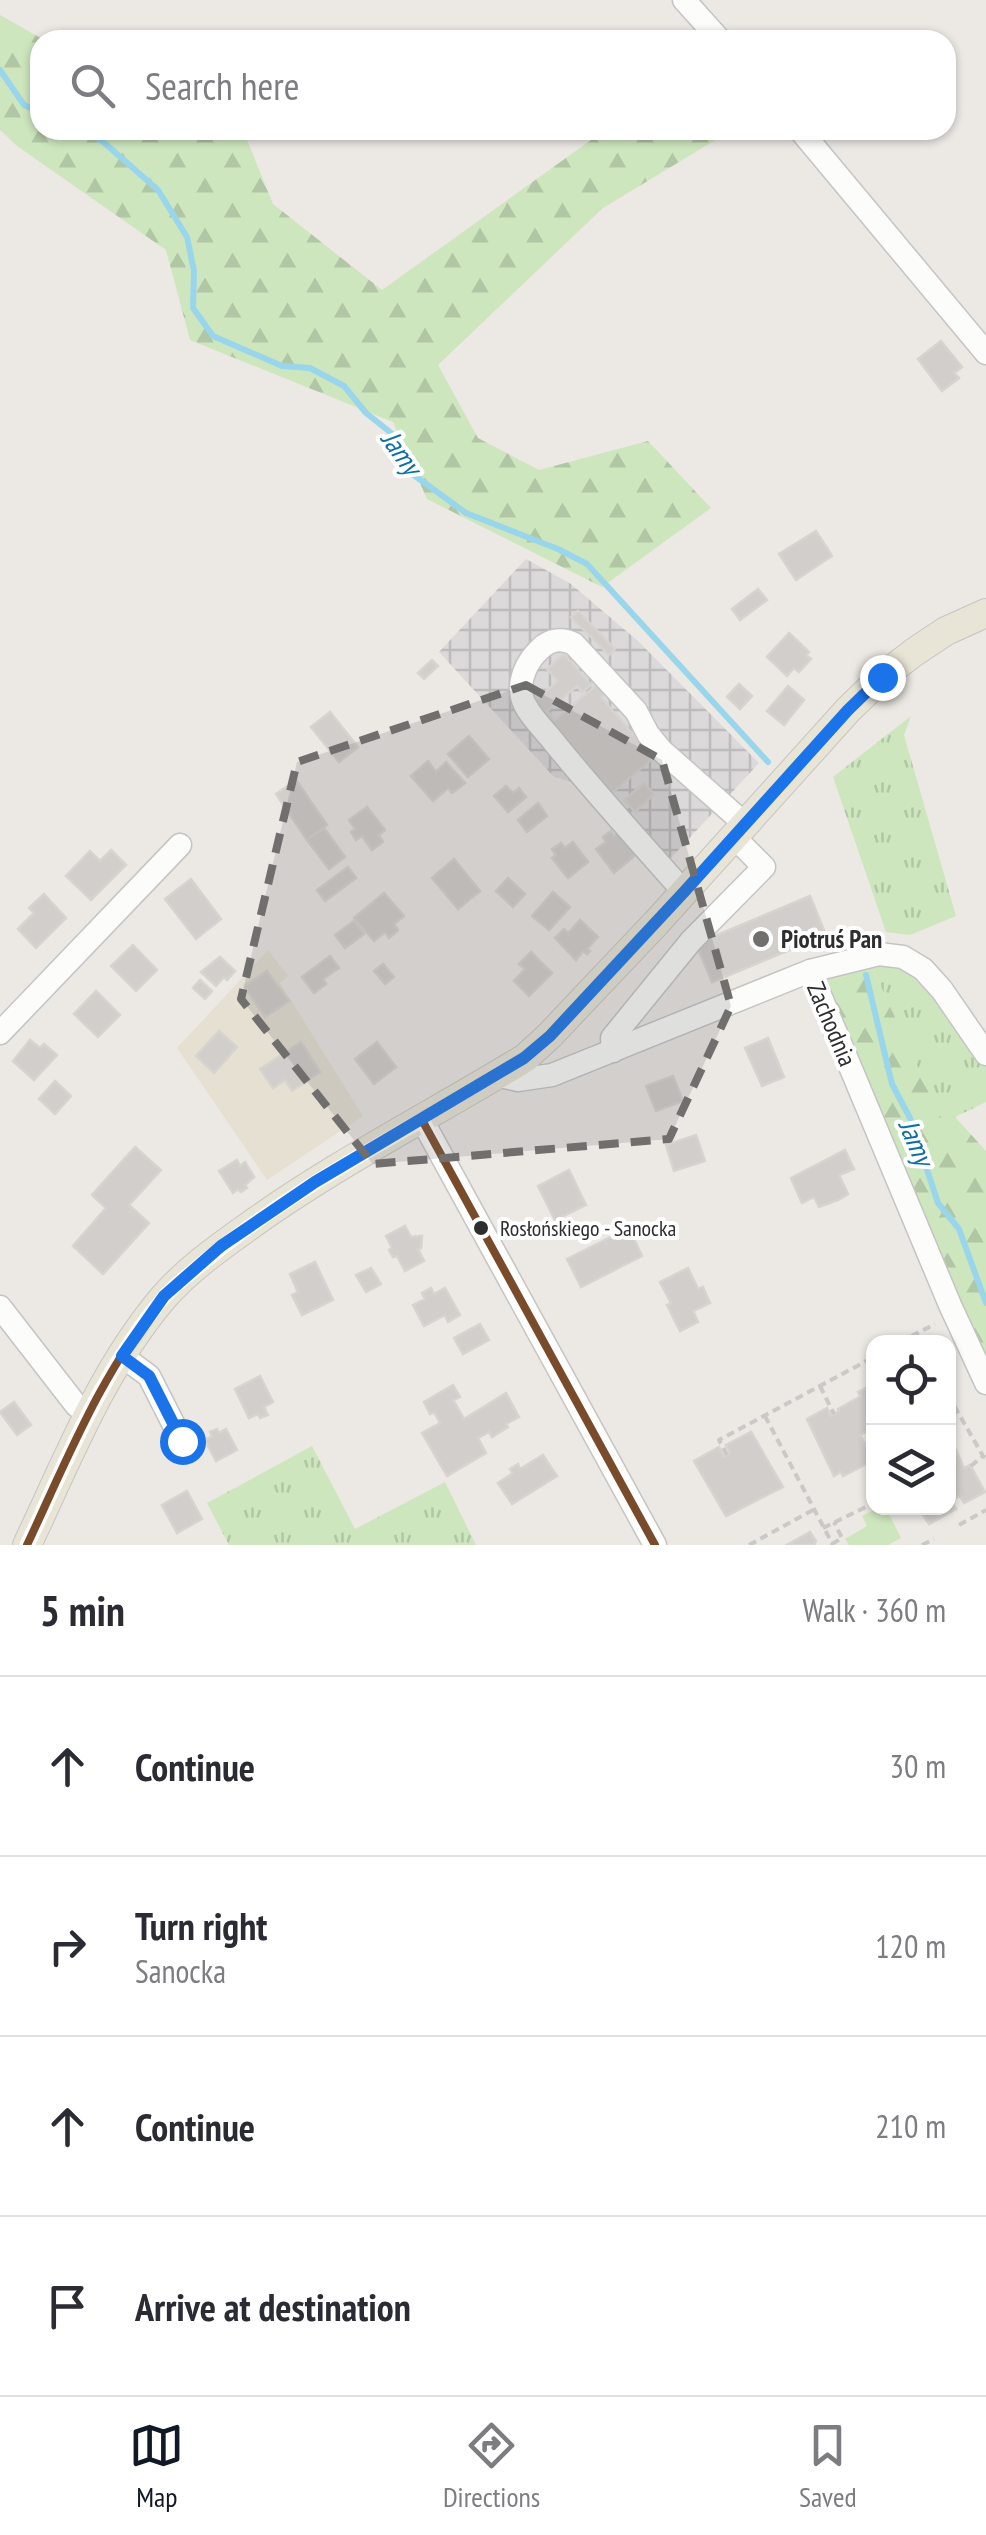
<!DOCTYPE html>
<meta charset="utf-8">
<style>
body{margin:0;font-family:"PT Sans Narrow",sans-serif;background:#f7f7f7;color:#2b2b33}
.controls{position:absolute;right:30px;bottom:30px;display:grid;overflow:hidden;border-radius:20px;box-shadow:0 2px 8px #0004}
.controls button{width:90px;height:90px;display:grid;place-items:center;padding:0;border:0;border-bottom:2px solid #e1e1e2;background:#fff;color:#2b2b33;font:50px sans-serif}
.stop{position:absolute;width:30px;height:30px;margin:-22px;border:8px solid #1a73e8;border-radius:50%;background:#fff}
.stop.end{background:#1a73e8;border-color:#fff;box-shadow:0 2px 10px #0008}
.list{margin:0;padding:0;list-style:none}
h2{display:flex;justify-content:space-between;align-items:center;height:130px;margin:0;padding:0 40px;font-size:42px}
h2 small{font-size:32px;font-weight:400;color:#7c7c81}
.list li{display:grid;grid-template-columns:65px 1fr auto;gap:30px;align-items:center;box-sizing:border-box;height:180px;padding:0 40px;border-top:2px solid #e1e1e2}
.list b{display:block;font-size:38px;white-space:nowrap}
.list p{margin:0;font-size:32px;white-space:nowrap;color:#7c7c81}
.list em{font-size:32px;font-style:normal;color:#7c7c81}
.icon{flex:none;width:55px;height:55px;fill:none;stroke:currentColor;stroke-width:2;stroke-linecap:round;stroke-linejoin:round}
.map{position:relative;flex:none;width:986px;height:1545px;overflow:hidden}
.search{position:absolute;background:#fff;box-shadow:0 2px 8px #0004;left:30px;right:30px;top:30px;height:110px;display:flex;align-items:center;gap:25px;box-sizing:border-box;padding:0 35px;border-radius:30px;color:#7c7c81;font-size:38px}
.sheet{height:850px;background:#fff}
nav{display:flex;justify-content:space-around;align-items:center;box-sizing:border-box;height:140px;border-top:2px solid #e1e1e2;background:#fff;font-size:28px;color:#7c7c81}
nav a{display:grid;justify-items:center;gap:5px}
nav .on{color:#111827}
.map>svg:first-child{display:block}
.industrial{fill:url(#industrial-grid)}
.education{fill:#e6e0d3}
.grass{fill:url(#grass-tufts)}
.forest{fill:url(#forest-firs)}
.park{fill:#cee6be}
.lines{fill:none;stroke-linecap:round;stroke-linejoin:round}
.stream{stroke:#99d6ec;stroke-width:6}
.building{fill:#d1cecb;stroke:#d7d4d0;stroke-width:2.5}
.minor-casing{stroke:#c5c4c5;stroke-width:25}
.major-casing{stroke:#c6c5c4;stroke-width:30}
.path{stroke:#c9c9c8;stroke-width:4;stroke-dasharray:8 5;stroke-linecap:butt}
.minor{stroke:#fcfcfb;stroke-width:22}
.major{stroke:#e8e4d6;stroke-width:28}
.bus-1-casing{stroke:#fff;stroke-width:15}
.bus-1{stroke:#7a4b2a;stroke-width:8}
.route{stroke:#1a73e8;stroke-width:12}
.marked{fill:#706f6e;fill-opacity:0.2;stroke:#706f6e;stroke-width:8;stroke-dasharray:20 12;stroke-linejoin:round}
.poi-dot{fill:#706f6e;stroke:#fff;stroke-width:4}
.bus-dot{fill:#2e2e2e;stroke:#fff;stroke-width:4}
.labels{text-anchor:middle;dominant-baseline:central;stroke-width:8;stroke-linejoin:round;paint-order:stroke}
.bus-label{font-size:22px;fill:#2e2e2e;stroke:#fff;text-anchor:start}
.poi-label{font-size:25px;font-weight:bold;fill:#2e2e2e;stroke:#fff;text-anchor:start}
.street-label{font-size:25px;fill:#2e2e2e;stroke:#fff}
.water-label{font-size:28px;font-style:italic;fill:#0d6fa3;stroke:#fff}
</style>
<div class="map">
<svg width="986" height="1545" viewBox="0 0 986 1545">
<defs>
<pattern id="industrial-grid" width="8" height="8" patternUnits="userSpaceOnUse" patternTransform="scale(2.5)"><rect width="8" height="8" fill="#dcd9db"/><path d="M0 4h8M4 0v8" fill="none" stroke="#bdbbbc"/></pattern>
<pattern id="grass-tufts" width="24" height="20" patternUnits="userSpaceOnUse" patternTransform="scale(2.5)"><rect width="24" height="20" fill="#cee6be"/><path d="M3 7l-1-3M5 7V3M7 7l1-3M15 17l-1-3M17 17v-4M19 17l1-3" fill="none" stroke="#b1c6a4"/></pattern>
<pattern id="forest-firs" width="22" height="20" patternUnits="userSpaceOnUse" patternTransform="scale(2.5)"><rect width="22" height="20" fill="#cee6be"/><path d="M5 1l3.5 6h-7zM16 11l3.5 6h-7z" fill="#b1c6a4"/></pattern>
</defs>
<rect width="100%" height="100%" fill="#ece8e4"/>
<!-- industrial -->
<polygon class="industrial" points="526,559 571,584 638,641 759,763 658,872 580,784 554,777 439,652"/>
<!-- education -->
<polygon class="education" points="268,950 288,976 280,983 363,1116 267,1180 177,1048"/>
<!-- grass -->
<g class="grass">
<polygon points="911,716 904,735 956,916 910,935 886,932 833,777"/>
<polygon points="886,961 925,979 981,1062 986,1066 986,1102 943,1123 872,967 826,983 827,978"/>
<polygon points="312,1446 355,1529 445,1482 476,1545 229,1545 207,1503"/>
</g>
<!-- forest -->
<g class="forest">
<polygon points="0,15 44,40 40,40 40,130 243,130 273,204 382,290 605,130 732,130 603,208 438,365 478,438 539,470 648,441 711,508 602,587 427,499 393,422 190,340 166,250 17,146 0,130"/>
<polygon points="872,967 943,1122 955,1117 986,1151 986,1365 826,983"/>
</g>
<!-- park -->
<polygon class="park" points="878,1508 886,1508 901,1538 888,1545 849,1545 845,1539 867,1526 862,1516"/>
<g class="lines">
<!-- stream -->
<g class="stream">
<polyline points="0,70 24,105 40,112"/>
<polyline points="80,130 101,140 158,190 187,237 194,271 193,308 213,336 282,366 310,368 344,386 366,413 395,436 411,473 466,513 558,549 587,564 768,762"/>
<polyline points="866,975 892,1084 910,1118 938,1203 959,1229 986,1303"/>
</g>
</g>
<!-- building -->
<g class="building">
<polygon points="941,341 962,367 954,373 959,378 942,391 918,359"/>
<polygon points="816,531 832,556 796,580 779,554"/>
<polygon points="758,589 767,600 740,620 732,609"/>
<polygon points="578,611 615,649 609,655 571,617"/>
<polygon points="789,633 809,652 806,655 811,659 799,672 794,668 787,676 767,657"/>
<polygon points="564,654 591,685 582,692 577,686 547,711 555,720 599,683 607,692 601,697 653,758 610,795 531,704 558,681 547,669"/>
<polygon points="432,660 438,666 424,679 418,673"/>
<polygon points="739,684 752,696 740,709 727,697"/>
<polygon points="788,686 804,700 784,725 767,711"/>
<polygon points="330,712 358,747 339,762 311,727"/>
<polygon points="469,736 489,759 468,777 448,754"/>
<polygon points="428,761 436,772 446,762 465,783 452,793 448,788 433,801 411,776"/>
<polygon points="296,780 327,825 307,840 276,794"/>
<polygon points="644,783 654,794 635,812 624,800"/>
<polygon points="506,786 513,793 519,788 526,797 508,812 494,796"/>
<polygon points="538,803 547,816 527,832 518,820"/>
<polygon points="367,807 385,830 379,835 383,842 372,850 362,836 356,840 351,832 355,829 349,820"/>
<polygon points="324,828 345,857 329,869 307,840"/>
<polygon points="622,830 639,852 614,873 596,849 606,842 603,837 611,831 614,836"/>
<polygon points="573,842 588,862 568,878 552,858 556,855 552,849 561,843 565,848"/>
<polygon points="111,850 126,865 91,900 66,876 90,851 100,861"/>
<polygon points="454,859 480,891 458,909 432,878"/>
<polygon points="348,867 356,878 325,901 317,890"/>
<polygon points="508,878 525,894 513,907 496,891"/>
<polygon points="191,879 221,919 196,939 165,899"/>
<polygon points="553,892 570,907 549,930 532,916"/>
<polygon points="384,893 404,916 394,924 398,930 389,938 385,932 374,941 354,918"/>
<polygon points="44,894 66,918 36,948 18,929 34,913 29,908"/>
<polygon points="810,896 826,935 712,982 696,944"/>
<polygon points="580,920 598,937 587,949 590,951 587,954 583,951 576,960 555,938 564,929 568,933"/>
<polygon points="354,921 364,934 345,948 335,935"/>
<polygon points="133,945 157,970 136,991 111,966"/>
<polygon points="531,952 552,973 529,996 514,981 525,969 519,964"/>
<polygon points="330,956 339,968 323,979 326,984 314,993 302,977"/>
<polygon points="220,957 235,971 227,980 224,977 216,986 201,972"/>
<polygon points="383,964 394,977 385,984 374,971"/>
<polygon points="267,971 289,1001 265,1017 244,986"/>
<polygon points="200,980 212,991 205,999 193,988"/>
<polygon points="96,991 120,1015 98,1037 74,1014"/>
<polygon points="219,1031 237,1047 214,1073 196,1056"/>
<polygon points="768,1038 784,1077 762,1086 745,1048"/>
<polygon points="30,1040 40,1048 44,1044 57,1055 34,1080 13,1061"/>
<polygon points="301,1042 320,1072 292,1091 285,1080 273,1088 260,1069"/>
<polygon points="377,1042 396,1067 374,1084 355,1059"/>
<polygon points="673,1076 683,1101 656,1111 646,1086"/>
<polygon points="55,1081 71,1096 55,1114 39,1099"/>
<polygon points="696,1135 705,1161 674,1171 666,1145"/>
<polygon points="135,1147 161,1170 129,1205 149,1223 103,1274 73,1246 106,1208 92,1195"/>
<polygon points="845,1150 854,1169 839,1175 848,1194 838,1200 819,1207 814,1197 802,1203 791,1178"/>
<polygon points="237,1160 240,1166 245,1162 254,1177 245,1185 247,1188 241,1192 238,1189 233,1193 219,1171"/>
<polygon points="569,1170 586,1205 555,1220 538,1186"/>
<polygon points="405,1226 411,1237 422,1236 421,1248 418,1249 424,1261 405,1271 397,1256 393,1257 389,1250 392,1248 386,1236"/>
<polygon points="629,1228 642,1256 581,1287 567,1259"/>
<polygon points="315,1262 333,1300 302,1315 292,1295 298,1292 290,1274"/>
<polygon points="371,1268 381,1284 366,1292 356,1275"/>
<polygon points="688,1268 698,1289 703,1287 710,1303 693,1311 698,1322 680,1331 667,1305 671,1303 660,1282"/>
<polygon points="431,1288 434,1294 445,1288 460,1315 448,1322 445,1315 424,1326 413,1305 425,1299 422,1293"/>
<polygon points="480,1324 489,1340 463,1354 454,1338"/>
<polygon points="260,1376 273,1402 264,1407 268,1415 260,1418 258,1414 249,1418 235,1389"/>
<polygon points="874,1384 874,1428 860,1435 874,1460 843,1476 841,1472 834,1476 807,1419 827,1408 831,1416 839,1411 838,1409 861,1396 858,1392"/>
<polygon points="453,1385 460,1397 453,1400 464,1419 506,1393 519,1417 506,1424 508,1427 492,1437 489,1432 478,1438 486,1453 447,1476 422,1433 440,1423 434,1412 430,1414 424,1402"/>
<polygon points="14,1402 31,1425 17,1435 0,1412"/>
<polygon points="217,1429 219,1433 226,1429 237,1450 216,1461 205,1440 212,1436 210,1432"/>
<polygon points="751,1432 783,1487 726,1516 694,1461 719,1447 724,1457 730,1453 726,1445"/>
<polygon points="948,1432 964,1468 970,1465 985,1492 964,1503 960,1496 951,1500 956,1509 929,1524 918,1508 948,1508"/>
<polygon points="543,1455 557,1476 512,1504 498,1483 513,1473 510,1469 518,1464 520,1469"/>
<polygon points="187,1491 202,1519 177,1533 162,1505"/>
<polygon points="810,1532 816,1541 814,1545 787,1545"/>
</g>
<g class="lines">
<defs>
<g id="minor">
<polyline points="684,0 720,40"/>
<polyline points="800,130 986,353"/>
<path d="M684 892C640 842 595 793 553 741 543 728 526 713 522 697 518 680 527 661 540 649 550 639 563 638 574 644L636 711 648 734 661 750 745 824"/>
<polyline points="810,971 950,1305 986,1383"/>
<polyline points="0,1033 180,845"/>
<polyline points="613,1051 612,1038 691,941 764,867 734,837"/>
<polyline points="496,1075 518,1080 552,1075 810,971 879,954 903,957 923,969 942,990 986,1054"/>
<polyline points="422,1120 655,1545"/>
<polyline points="0,1307 76,1405 89,1415"/>
<polyline points="122,1356 149,1376 182,1441"/>
</g>
<path id="major" d="M27 1545C67 1461 102 1370 163 1298 185 1272 217 1249 245 1229 333 1165 432 1115 525 1058L549 1036 657 922 848 710 882 677 913 653 946 631 986 613"/>
</defs>
<!-- minor casing -->
<use href="#minor" class="minor-casing"/>
<!-- major casing -->
<use href="#major" class="major-casing"/>
<!-- path -->
<g class="path">
<polyline points="900,1342 935,1324"/>
<polyline points="820,1386 834,1414"/>
<polyline points="948,1395 983,1456 986,1458"/>
<polyline points="765,1416 833,1545"/>
<polyline points="727,1455 719,1440 874,1357"/>
<polyline points="971,1466 983,1456"/>
<polyline points="959,1525 986,1510"/>
<polyline points="823,1528 874,1503"/>
<polyline points="832,1544 842,1538 834,1522"/>
<polyline points="749,1545 813,1510"/>
<polyline points="922,1545 934,1539"/>
</g>
<!-- minor -->
<use href="#minor" class="minor"/>
<!-- major -->
<use href="#major" class="major"/>
<defs>
<path id="bus-1" d="M27 1545C67 1460 102 1370 164 1297 175 1284 190 1274 204 1262 271 1206 346 1163 422 1120L655 1545"/>
</defs>
<!-- bus-1 casing -->
<use href="#bus-1" class="bus-1-casing"/>
<!-- bus-1 -->
<use href="#bus-1" class="bus-1"/>
</g>
<g class="lines">
<!-- route -->
<polyline class="route" points="182,1441 149,1376 122,1356 164,1296 221,1246 315,1182 524,1058 550,1036 684,892 848,710 882,677"/>
</g>
<!-- marked area -->
<path class="marked" d="M526 685 662 760 731 1006 669 1139 373 1164 241 999 297 762Z"/>
<!-- markers -->
<circle class="poi-dot" cx="761" cy="939" r="10"/>
<circle class="bus-dot" cx="481" cy="1228" r="9"/>
<g class="labels">
<!-- bus labels -->
<g class="bus-label">
<text x="500" y="1228">Rosłońskiego - Sanocka</text>
</g>
<!-- poi labels -->
<g class="poi-label">
<text x="781" y="939">Piotruś Pan</text>
</g>
<!-- street labels -->
<g class="street-label">
<text transform="translate(832 1024) rotate(67)">Zachodnia</text>
</g>
<!-- water labels -->
<g class="water-label">
<text transform="translate(402 452) rotate(55)">Jamy</text>
<text transform="translate(917 1142) rotate(67)">Jamy</text>
</g>
</g>
</svg>
<div class="controls">
<button><svg class="icon" aria-label="locate" viewBox="0 0 24 24"><circle cx="12" cy="12" r="6"/><path d="M12 2v4M12 18v4M2 12h4M18 12h4"/></svg></button>
<button><svg class="icon" aria-label="layers" viewBox="0 0 24 24"><path d="M12 4l9 5-9 5-9-5zM3 14l9 5 9-5"/></svg></button>
</div>
<div class="stop" style="left:182px;top:1441px"></div>
<div class="stop end" style="left:882px;top:677px"></div>
<div class="search"><svg class="icon" aria-label="search" viewBox="0 0 24 24"><circle cx="10" cy="10" r="6"/><path d="M15 15l6 6"/></svg>Search here</div>
</div>
<section class="sheet">
<h2>5 min<small>Walk · 360 m</small></h2>
<ul class="list">
<li><svg class="icon" aria-label="ahead" viewBox="0 0 24 24"><path d="M12 20V5M6 11l6-6 6 6"/></svg><div><b>Continue</b></div><em>30 m</em></li>
<li><svg class="icon" aria-label="right" viewBox="0 0 24 24"><path d="M7 20v-9h11M14 6l5 5-5 5"/></svg><div><b>Turn right</b><p>Sanocka</p></div><em>120 m</em></li>
<li><svg class="icon" aria-label="ahead" viewBox="0 0 24 24"><path d="M12 20V5M6 11l6-6 6 6"/></svg><div><b>Continue</b></div><em>210 m</em></li>
<li><svg class="icon" aria-label="arrive" viewBox="0 0 24 24"><path d="M6 21V4h12l-3 4 3 4H6"/></svg><div><b>Arrive at destination</b></div></li>
</ul>
</section>
<nav>
<a class="on"><svg class="icon" aria-label="map" viewBox="0 0 24 24"><path d="M3 6l6-2 6 2 6-2v14l-6 2-6-2-6 2zM9 4v14M15 6v14"/></svg>Map</a>
<a><svg class="icon" aria-label="directions" viewBox="0 0 24 24"><path d="M12 3l9 9-9 9-9-9zM9 14v-3h6M13 9l2 2-2 2"/></svg>Directions</a>
<a><svg class="icon" aria-label="saved" viewBox="0 0 24 24"><path d="M7 4h10v16l-5-4-5 4z"/></svg>Saved</a>
</nav>
